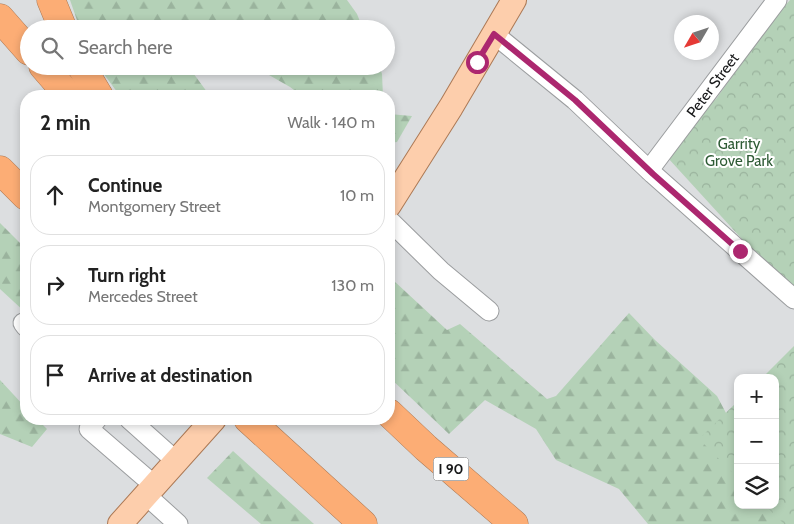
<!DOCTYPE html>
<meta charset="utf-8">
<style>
body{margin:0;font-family:Cabin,sans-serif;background:#f2f2f2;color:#222}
.controls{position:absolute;right:15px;bottom:15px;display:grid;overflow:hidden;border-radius:10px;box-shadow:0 2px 8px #0003}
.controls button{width:45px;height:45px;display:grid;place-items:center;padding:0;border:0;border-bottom:1px solid #e0e0e0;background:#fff;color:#222;font:25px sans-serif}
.compass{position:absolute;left:674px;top:15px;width:45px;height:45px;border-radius:50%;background:#fff;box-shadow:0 2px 8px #0003;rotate:231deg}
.stop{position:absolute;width:15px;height:15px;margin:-11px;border:4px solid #ac276f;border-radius:50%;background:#fff}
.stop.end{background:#ac276f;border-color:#fff;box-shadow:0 1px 5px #0008}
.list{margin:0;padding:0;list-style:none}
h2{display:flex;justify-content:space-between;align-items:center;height:65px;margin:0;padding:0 20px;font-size:21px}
h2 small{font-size:16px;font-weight:400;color:#767676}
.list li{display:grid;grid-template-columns:32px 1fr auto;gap:15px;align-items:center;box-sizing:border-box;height:80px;margin:0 10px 10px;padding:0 10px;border:1px solid #e0e0e0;border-radius:20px}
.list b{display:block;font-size:19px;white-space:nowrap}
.list p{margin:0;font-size:16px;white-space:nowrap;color:#767676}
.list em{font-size:16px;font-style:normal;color:#767676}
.icon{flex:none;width:28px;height:28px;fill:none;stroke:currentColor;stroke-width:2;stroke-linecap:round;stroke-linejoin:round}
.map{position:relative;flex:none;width:794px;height:524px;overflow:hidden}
.search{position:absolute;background:#fff;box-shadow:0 2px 8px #0003;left:20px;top:20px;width:375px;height:55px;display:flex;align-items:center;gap:12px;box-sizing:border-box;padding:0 18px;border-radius:28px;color:#767676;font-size:19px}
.panel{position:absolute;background:#fff;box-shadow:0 2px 8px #0003;left:20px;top:90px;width:375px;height:335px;border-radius:20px}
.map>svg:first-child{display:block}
.forest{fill:url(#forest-firs)}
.park{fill:url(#park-crowns)}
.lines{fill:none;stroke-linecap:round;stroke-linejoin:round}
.minor-casing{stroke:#9b9d9f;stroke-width:21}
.major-casing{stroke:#ac7955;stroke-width:26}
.highway-casing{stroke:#ac7955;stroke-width:29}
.minor{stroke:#fff;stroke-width:19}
.major{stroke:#fdceac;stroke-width:24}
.highway{stroke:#fcad75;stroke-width:28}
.route{stroke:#ac276f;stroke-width:6}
.labels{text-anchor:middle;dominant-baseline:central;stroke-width:4;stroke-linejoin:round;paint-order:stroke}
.shield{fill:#fff;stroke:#5d5d5e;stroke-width:1}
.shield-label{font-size:14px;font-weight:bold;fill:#171819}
.street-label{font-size:15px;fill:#171819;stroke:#fff}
.park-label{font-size:15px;fill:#2e5b35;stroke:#fff}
</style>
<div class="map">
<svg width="794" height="524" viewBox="0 0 794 524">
<defs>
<pattern id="forest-firs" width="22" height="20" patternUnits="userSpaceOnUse" patternTransform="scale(1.25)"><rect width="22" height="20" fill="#b4d1b7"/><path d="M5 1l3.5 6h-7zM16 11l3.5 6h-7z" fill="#9ab39d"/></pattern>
<pattern id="park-crowns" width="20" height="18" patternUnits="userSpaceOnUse" patternTransform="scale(1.25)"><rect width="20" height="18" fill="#b4d1b7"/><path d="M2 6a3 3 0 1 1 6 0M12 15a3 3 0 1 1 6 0" fill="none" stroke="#9ab39d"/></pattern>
</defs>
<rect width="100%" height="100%" fill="#dcdee0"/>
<!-- forest -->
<g class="forest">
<polygon points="70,0 347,0 357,14 363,29 80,29"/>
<polygon points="98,66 188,66 210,96 120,96"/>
<polygon points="255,66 379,66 382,74 383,96 302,96 290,87 262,71"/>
<polygon points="389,114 412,116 397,142 389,143"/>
<polygon points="0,223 26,249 26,313 0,289"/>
<polygon points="393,280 447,330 460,324 547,399 556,396 629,313 655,340 717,396 735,430 738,432 738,505 775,505 794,524 648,524 619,489 556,460 536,429 485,400 449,434 389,377 389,284"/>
<polygon points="0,380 26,408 26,419 37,419 47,429 32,447 0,434"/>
<polygon points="233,451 314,524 261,524 207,478"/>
</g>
<!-- park -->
<g class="park">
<polygon points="790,0 794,0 794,296 657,146 716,99 771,21"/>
<polygon points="794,346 794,524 784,524 765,505 775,505 775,378 762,378"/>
<polygon points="738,401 738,478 699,439"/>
</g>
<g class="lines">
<defs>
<g id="minor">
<polyline points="494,34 575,100 653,174 794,299"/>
<path id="s1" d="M649 170 777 0"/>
<polyline points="389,220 441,271 489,311"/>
<polyline points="23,323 26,327"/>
<polyline points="97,419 89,429 155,486"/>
<polyline points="129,419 176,461"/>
<polyline points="146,495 178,524"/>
</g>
<g id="major">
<polyline points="389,205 451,107 514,0"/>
<polyline points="120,524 214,419"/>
</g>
<g id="highway">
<polyline points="51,0 63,29"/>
<polyline points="0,18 29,51"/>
<polyline points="43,66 69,96"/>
<polyline points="81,66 99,96"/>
<polyline points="0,170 26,196"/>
<polyline points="389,413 426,448 514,524"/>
<polyline points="248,419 363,524"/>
</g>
</defs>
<!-- minor casing -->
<use href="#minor" class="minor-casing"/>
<!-- major casing -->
<use href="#major" class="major-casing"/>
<!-- highway casing -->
<use href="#highway" class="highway-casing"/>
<!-- minor -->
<use href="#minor" class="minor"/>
<!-- major -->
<use href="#major" class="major"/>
<!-- highway -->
<use href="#highway" class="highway"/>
</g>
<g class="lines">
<!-- route -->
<polyline class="route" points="477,62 494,34 575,100 653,174 740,251"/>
</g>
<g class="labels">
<!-- shield labels -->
<rect class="shield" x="433.5" y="457.5" width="35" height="23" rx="4"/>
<g class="shield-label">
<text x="451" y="469">I 90</text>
</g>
<!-- street labels -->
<g class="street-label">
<text stroke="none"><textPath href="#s1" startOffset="106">Peter Street</textPath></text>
</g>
<!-- park labels -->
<g class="park-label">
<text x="739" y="144">Garrity<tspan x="739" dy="17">Grove Park</tspan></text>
</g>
</g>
</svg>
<div class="controls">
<button>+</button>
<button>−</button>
<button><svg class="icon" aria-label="layers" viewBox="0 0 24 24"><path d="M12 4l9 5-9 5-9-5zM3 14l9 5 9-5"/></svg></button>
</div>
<svg class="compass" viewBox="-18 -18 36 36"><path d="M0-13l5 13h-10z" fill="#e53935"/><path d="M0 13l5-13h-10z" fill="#767676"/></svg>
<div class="stop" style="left:477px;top:62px"></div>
<div class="stop end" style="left:740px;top:251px"></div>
<div class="search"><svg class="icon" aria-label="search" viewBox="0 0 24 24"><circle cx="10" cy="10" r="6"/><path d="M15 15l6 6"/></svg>Search here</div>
<section class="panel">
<h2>2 min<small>Walk · 140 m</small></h2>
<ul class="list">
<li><svg class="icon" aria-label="ahead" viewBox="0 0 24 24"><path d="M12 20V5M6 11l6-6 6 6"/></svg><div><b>Continue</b><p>Montgomery Street</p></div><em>10 m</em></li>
<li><svg class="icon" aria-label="right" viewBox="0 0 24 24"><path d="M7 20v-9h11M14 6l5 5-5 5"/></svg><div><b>Turn right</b><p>Mercedes Street</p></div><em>130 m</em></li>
<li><svg class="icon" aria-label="arrive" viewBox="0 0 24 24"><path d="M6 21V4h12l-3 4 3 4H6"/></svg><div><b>Arrive at destination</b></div></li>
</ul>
</section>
</div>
